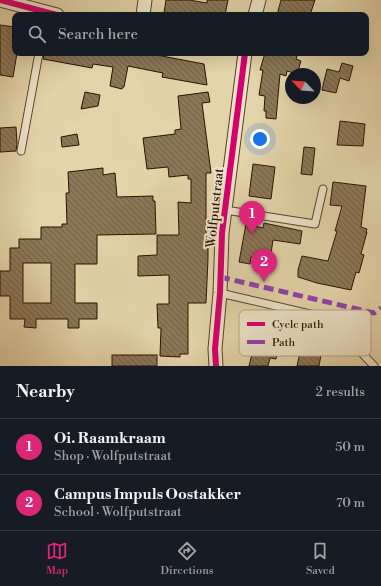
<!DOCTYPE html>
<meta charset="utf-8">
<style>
body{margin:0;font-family:"Libre Bodoni",serif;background:#242831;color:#f1f3f6}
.compass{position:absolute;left:285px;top:68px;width:36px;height:36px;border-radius:50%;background:#171b24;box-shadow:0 4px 16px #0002;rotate:295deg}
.you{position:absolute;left:260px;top:139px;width:14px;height:14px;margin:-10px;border:3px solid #fff;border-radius:50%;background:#1a73e8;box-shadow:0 0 0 6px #1a73e833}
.badge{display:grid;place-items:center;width:26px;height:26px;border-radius:50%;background:#db2777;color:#fff;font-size:13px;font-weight:700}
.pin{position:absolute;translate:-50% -33px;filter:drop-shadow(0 1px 2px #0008)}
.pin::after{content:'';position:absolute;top:21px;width:14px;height:12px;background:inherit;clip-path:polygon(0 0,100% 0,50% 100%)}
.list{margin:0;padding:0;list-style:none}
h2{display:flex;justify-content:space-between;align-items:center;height:52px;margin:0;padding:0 16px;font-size:17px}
h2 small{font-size:13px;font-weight:400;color:#9ea1a6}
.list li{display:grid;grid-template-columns:26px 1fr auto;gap:12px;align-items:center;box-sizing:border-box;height:56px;padding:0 16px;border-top:1px solid #363941}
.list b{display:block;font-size:15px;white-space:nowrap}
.list p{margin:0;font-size:13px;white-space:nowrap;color:#9ea1a6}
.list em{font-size:13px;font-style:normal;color:#9ea1a6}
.icon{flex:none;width:22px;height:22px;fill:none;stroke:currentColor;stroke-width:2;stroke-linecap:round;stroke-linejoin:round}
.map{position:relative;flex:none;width:381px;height:366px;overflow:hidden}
.search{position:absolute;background:#171b24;box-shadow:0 4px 16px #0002;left:12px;right:12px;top:12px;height:44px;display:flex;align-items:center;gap:10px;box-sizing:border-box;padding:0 14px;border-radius:8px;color:#9ea1a6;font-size:15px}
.sheet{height:164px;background:#171b24}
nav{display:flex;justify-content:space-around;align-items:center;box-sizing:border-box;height:56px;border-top:1px solid #363941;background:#171b24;font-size:11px;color:#9ea1a6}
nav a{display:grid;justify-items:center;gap:2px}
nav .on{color:#db2777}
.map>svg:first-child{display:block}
.building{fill:url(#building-back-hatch);stroke:#2b1300;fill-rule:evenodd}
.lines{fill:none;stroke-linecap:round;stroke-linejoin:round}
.service-casing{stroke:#59432a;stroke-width:9}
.minor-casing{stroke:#59432a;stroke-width:15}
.service{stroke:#ede3c8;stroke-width:7}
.minor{stroke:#ede3c8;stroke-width:13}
.quiet{stroke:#8e44ad;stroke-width:5;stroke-dasharray:10 5;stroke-linecap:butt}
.cycleway-casing{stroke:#ede3c8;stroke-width:8}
.cycleway{stroke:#d6006c;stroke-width:6}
.labels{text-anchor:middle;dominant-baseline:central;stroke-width:4;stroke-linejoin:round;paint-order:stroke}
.street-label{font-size:13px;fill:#2b1300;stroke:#ede3c8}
.key{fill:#ede3c8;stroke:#b3a58c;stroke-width:1}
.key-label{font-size:11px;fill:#2b1300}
</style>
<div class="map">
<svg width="381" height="366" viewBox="0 0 381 366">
<defs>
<pattern id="building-back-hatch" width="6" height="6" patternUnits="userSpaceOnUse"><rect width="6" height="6" fill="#8b7758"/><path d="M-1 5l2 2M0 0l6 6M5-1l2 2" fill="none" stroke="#726046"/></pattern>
</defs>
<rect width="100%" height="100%" fill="#e4d4aa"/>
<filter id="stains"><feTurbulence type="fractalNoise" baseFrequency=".005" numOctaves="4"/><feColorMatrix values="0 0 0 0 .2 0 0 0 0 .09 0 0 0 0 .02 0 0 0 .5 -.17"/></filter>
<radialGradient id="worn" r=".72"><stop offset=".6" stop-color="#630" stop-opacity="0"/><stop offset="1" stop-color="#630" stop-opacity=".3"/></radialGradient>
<!-- building -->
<g class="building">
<polygon points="166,0 189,0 207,3 207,0 228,0 225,15 174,15 164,13"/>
<polygon points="281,0 315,0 310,15 277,15"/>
<polygon points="0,25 15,27 15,53 17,53 13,77 0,75"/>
<polygon points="44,53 146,53 204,64 207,85 162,77 163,73 128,66 124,87 123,87 122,89 110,86 113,67 93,64 92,68 43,59"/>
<polygon points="265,53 298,53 296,59 301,61 297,74 287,71 286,76 280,74 276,119 266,118 266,111 264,111 265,96 259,95 263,70 260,70"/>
<polygon points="342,63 353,66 349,81 340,78 336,93 322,90 327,69 339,72"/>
<polygon points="85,92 100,95 98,106 81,109"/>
<polygon points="208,92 210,102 202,103 211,173 206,173 206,235 208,235 208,259 206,303 188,303 188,354 180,354 180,357 160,356 161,328 158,328 157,304 169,304 169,275 138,276 138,256 157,255 157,235 179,235 178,202 191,203 191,179 188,179 188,175 169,177 168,167 147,169 143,138 175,134 175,130 181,129 178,96"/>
<polygon points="340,121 365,124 363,146 337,145"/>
<polygon points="16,127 17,143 16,151 0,152 0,128"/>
<polygon points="77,134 79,145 62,147 61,137"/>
<polygon points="304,147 315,148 312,175 301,174"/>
<polygon points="253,164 275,167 271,199 249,196"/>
<path d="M103 168V175L115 173 117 197 153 196V201H155L156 234 97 235V264H75V303H97V319H79V328H68V319H36V328L24 327 25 319H10V296H0V271H10V248H19V239H41V227H62V224H67L66 193H69L68 172ZM23 263H51V303H23Z"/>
<polygon points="333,182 366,186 361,227 367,229 366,232 367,232 361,254 364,255 359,273 356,272 351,290 317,283 298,277 298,270 302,256 328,261 337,231 335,231 342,206 330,205"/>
<polygon points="264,223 302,231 300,244 273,240 270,260 251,257 250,264 239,262 246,224 263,228"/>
<polygon points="266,326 324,339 319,366 297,366 301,348 280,343 276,359 270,358 268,366 249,366 256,338 263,340"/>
<rect x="112" y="355" width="45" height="11"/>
</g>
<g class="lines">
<defs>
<g id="service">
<polyline points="21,151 39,53"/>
<polyline points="225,210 315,224 323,189"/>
<polyline points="220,293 327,318 357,348 374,366"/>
</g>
<g id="minor">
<polyline points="0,0 57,15"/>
<polyline points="143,15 145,0"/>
<polyline points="255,15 259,0"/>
<polyline points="216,366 215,349 220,293 222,233 245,53"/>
</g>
</defs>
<!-- service casing -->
<use href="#service" class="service-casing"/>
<!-- minor casing -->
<use href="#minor" class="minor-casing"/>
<!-- service -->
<use href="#service" class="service"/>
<!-- minor -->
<use href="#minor" class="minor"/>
<!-- quiet -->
<polyline class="quiet" points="220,277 374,313 381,308"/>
<defs>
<g id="cycleway">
<polyline points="0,0 57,15"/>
<polyline points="216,366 215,349 220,293 222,233 245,53"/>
</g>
</defs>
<!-- cycleway casing -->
<use href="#cycleway" class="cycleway-casing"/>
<!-- cycleway -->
<use href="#cycleway" class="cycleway"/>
</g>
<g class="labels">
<!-- street labels -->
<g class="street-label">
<text transform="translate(215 208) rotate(-84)">Wolfputstraat</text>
</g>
</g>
<!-- legend -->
<rect x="239" y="310" width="132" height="46" rx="6" class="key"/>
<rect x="247" y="322" width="18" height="4" fill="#d6006c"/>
<rect x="247" y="340" width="18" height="4" fill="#8e44ad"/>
<g class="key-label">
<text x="272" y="328">Cycle path</text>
<text x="272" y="346">Path</text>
</g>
<rect width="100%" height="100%" filter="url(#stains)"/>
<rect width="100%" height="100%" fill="url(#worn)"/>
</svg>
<svg class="compass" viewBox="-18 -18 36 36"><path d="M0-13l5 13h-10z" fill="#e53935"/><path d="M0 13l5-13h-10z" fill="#9ea1a6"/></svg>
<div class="you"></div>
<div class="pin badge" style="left:252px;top:234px">1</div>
<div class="pin badge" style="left:264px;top:282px">2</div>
<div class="search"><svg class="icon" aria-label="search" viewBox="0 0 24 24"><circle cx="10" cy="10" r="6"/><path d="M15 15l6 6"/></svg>Search here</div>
</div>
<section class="sheet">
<h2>Nearby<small>2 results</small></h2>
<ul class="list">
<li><span class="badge">1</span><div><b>Oi. Raamkraam</b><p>Shop · Wolfputstraat</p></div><em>50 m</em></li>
<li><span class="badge">2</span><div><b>Campus Impuls Oostakker</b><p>School · Wolfputstraat</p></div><em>70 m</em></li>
</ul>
</section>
<nav>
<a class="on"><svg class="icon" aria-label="map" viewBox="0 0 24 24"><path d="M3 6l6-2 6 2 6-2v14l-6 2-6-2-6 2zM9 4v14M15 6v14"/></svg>Map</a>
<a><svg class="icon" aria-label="directions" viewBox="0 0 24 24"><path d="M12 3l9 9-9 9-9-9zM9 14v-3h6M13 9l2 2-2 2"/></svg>Directions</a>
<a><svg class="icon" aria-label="saved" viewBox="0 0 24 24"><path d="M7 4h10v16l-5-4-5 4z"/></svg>Saved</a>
</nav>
